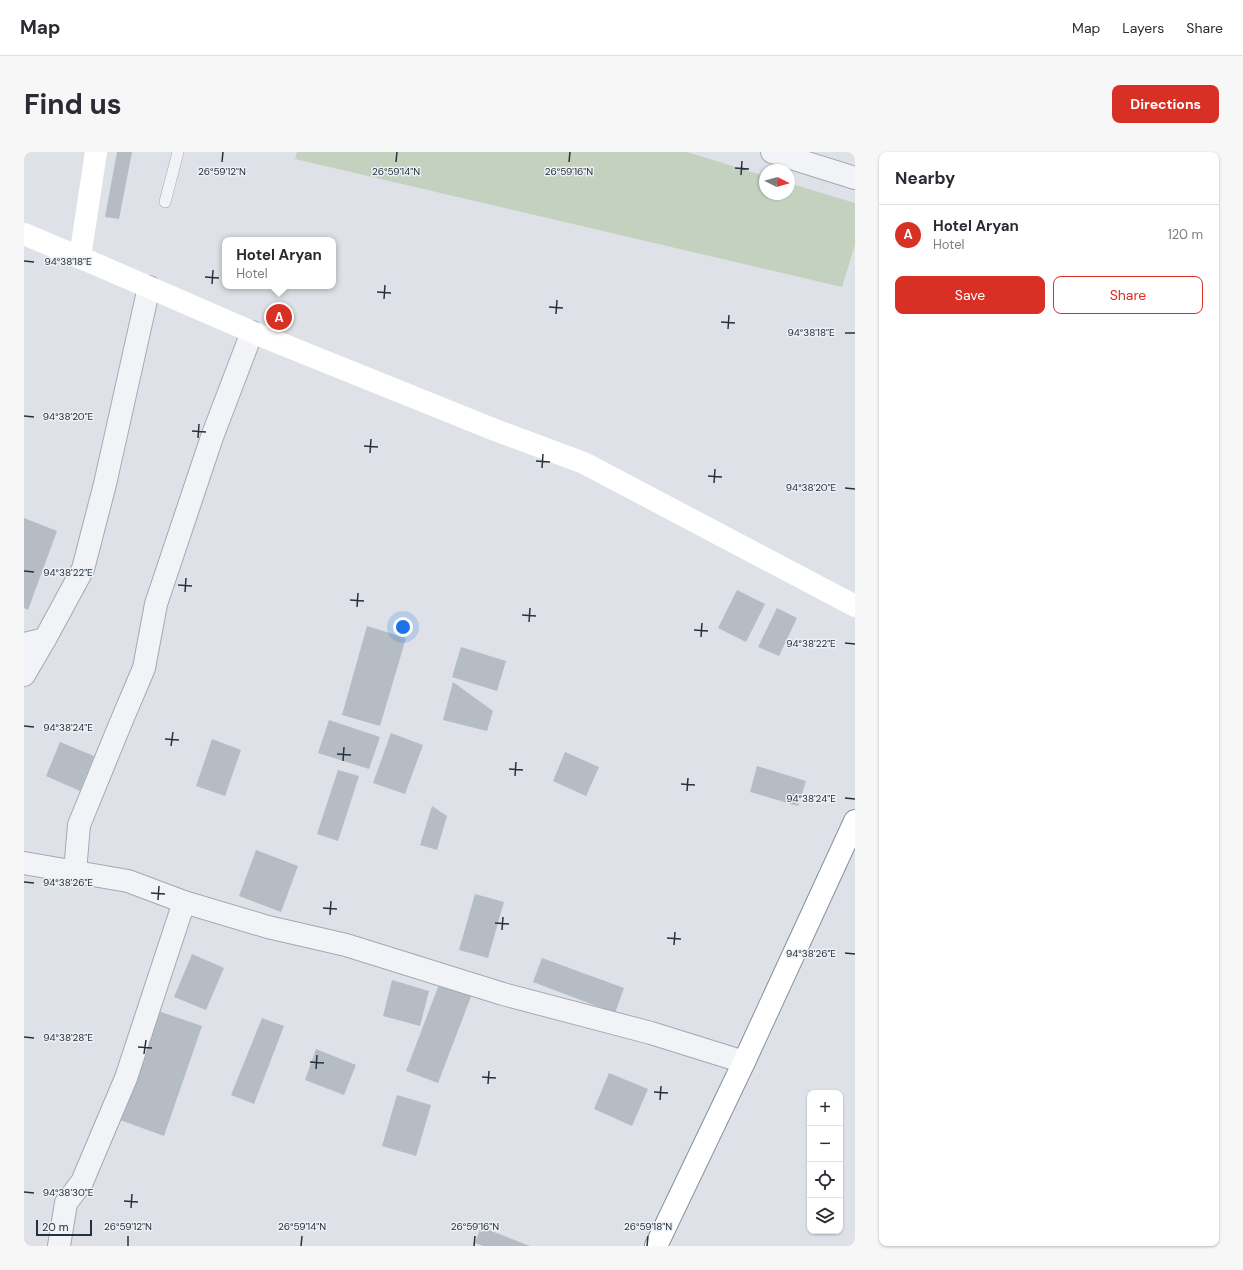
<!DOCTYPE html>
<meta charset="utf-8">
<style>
body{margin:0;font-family:"DM Sans",sans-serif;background:#f7f7f7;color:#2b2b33}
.controls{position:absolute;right:12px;bottom:12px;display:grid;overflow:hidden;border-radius:8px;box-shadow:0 1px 3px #0004}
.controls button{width:36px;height:36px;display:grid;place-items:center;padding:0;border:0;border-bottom:1px solid #e1e1e2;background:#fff;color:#2b2b33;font:20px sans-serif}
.compass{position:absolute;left:735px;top:12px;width:36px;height:36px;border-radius:50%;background:#fff;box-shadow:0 1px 3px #0004;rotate:95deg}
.scale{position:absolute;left:12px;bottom:10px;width:56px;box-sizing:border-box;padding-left:4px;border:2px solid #27313e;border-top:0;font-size:11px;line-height:14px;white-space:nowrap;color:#27313e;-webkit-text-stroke:3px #edf1f5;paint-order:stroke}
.you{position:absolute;left:379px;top:475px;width:14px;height:14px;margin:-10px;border:3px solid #fff;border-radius:50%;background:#1a73e8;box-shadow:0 0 0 6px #1a73e833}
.badge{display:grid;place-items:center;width:26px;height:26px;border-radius:50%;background:#d93025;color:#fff;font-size:13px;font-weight:700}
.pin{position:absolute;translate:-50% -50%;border:2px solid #fff;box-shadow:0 1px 4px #0006}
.popup{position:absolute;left:198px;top:85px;width:114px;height:52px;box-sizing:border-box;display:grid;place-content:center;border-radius:8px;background:#fff;filter:drop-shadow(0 1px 3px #0005);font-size:13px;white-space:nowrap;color:#7c7c81}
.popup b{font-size:15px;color:#2b2b33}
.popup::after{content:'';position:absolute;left:50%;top:100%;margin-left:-8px;border:8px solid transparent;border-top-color:#fff}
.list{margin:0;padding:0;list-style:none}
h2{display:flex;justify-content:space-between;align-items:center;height:52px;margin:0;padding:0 16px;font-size:17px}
h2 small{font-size:13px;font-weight:400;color:#7c7c81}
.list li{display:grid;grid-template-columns:26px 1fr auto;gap:12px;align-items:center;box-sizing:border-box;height:60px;padding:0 16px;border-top:1px solid #e1e1e2}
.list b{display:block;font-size:15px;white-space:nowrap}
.list p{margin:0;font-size:13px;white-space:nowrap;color:#7c7c81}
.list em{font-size:13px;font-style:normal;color:#7c7c81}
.actions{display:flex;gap:8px;padding:12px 16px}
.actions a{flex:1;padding:9px 0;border:1px solid #d93025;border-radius:8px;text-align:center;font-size:14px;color:#d93025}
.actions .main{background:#d93025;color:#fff}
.icon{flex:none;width:22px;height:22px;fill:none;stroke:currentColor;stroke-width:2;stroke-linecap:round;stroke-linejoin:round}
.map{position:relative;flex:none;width:831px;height:1094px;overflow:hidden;border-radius:8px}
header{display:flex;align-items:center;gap:24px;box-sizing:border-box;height:56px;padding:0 20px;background:#fff;border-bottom:1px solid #e1e1e2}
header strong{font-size:19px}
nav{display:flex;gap:22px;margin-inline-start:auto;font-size:14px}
.intro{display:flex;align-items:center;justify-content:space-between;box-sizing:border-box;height:96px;padding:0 24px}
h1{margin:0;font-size:28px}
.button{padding:10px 18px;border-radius:8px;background:#d93025;color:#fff;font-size:14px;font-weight:700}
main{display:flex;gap:24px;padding:0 24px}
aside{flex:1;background:#fff;border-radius:8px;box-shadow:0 1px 3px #0004}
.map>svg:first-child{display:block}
.green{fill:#c5d1bf}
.building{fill:#b5bcc4}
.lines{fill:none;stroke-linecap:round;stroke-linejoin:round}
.lane-casing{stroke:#a3a9b2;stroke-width:12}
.street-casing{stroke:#a3a9b2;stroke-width:24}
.highway-casing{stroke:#85919e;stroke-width:24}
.lane{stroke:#f1f3f6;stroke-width:11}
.street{stroke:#f1f3f6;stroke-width:22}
.secondary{stroke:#fff;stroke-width:22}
.highway{stroke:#fff;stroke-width:22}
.ticks{fill:none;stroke:#27313e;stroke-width:1.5}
.ticks-label{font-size:10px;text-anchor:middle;fill:#27313e;stroke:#edf1f5;stroke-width:3;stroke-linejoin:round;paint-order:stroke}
</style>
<header>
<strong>Map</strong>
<nav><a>Map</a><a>Layers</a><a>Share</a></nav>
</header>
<div class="intro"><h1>Find us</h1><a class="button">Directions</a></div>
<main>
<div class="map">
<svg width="831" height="1094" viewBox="0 0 831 1094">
<rect width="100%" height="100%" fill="#dee2e8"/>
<!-- green -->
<polygon class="green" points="273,0 663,0 741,24 741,42 765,42 765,31 831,51 831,93 818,135 271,7"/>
<!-- building -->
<g class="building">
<polygon points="93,0 108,0 95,67 81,65"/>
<polygon points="0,366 33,379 4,458 0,456"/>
<polygon points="713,438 741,452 722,490 694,476"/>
<polygon points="753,456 773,466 755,504 734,495"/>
<polygon points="343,474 382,486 356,574 318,563"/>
<polygon points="437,495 482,509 473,539 428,525"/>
<polygon points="429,530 469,559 463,579 419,568"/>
<polygon points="305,568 356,585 345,617 294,601"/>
<polygon points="367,581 399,593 381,642 349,631"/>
<polygon points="188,587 217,598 201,644 172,634"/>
<polygon points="36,590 70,604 56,639 22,624"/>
<polygon points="541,600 575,615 562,644 529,629"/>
<polygon points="733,614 782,629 774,654 726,640"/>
<polygon points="314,618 335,624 314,689 293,682"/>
<polygon points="408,654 423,664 413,698 396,693"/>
<polygon points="232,698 274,714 257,760 215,744"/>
<polygon points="451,742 480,750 464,806 435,798"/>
<polygon points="168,802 200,816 182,858 150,845"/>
<polygon points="518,806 600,836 591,861 509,830"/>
<polygon points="368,828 405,839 396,874 359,864"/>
<polygon points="416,830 448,842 414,931 382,919"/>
<polygon points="134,859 178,874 140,984 96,968"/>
<polygon points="238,866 260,874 230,952 207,943"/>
<polygon points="292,897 332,913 320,943 281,928"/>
<polygon points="585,921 624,937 608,974 570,957"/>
<polygon points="373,943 407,953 392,1004 358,994"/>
<polygon points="457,1075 506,1094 459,1094 451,1091"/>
</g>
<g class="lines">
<defs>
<polyline id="lane" points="141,50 154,0"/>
<g id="street">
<polyline points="748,0 831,26"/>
<polyline points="0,492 21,487 59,417 81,332 125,135"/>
<polyline points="0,523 21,487"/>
<polyline points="0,711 104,729 160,750 244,775 322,793 479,842 627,881 720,910"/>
<polyline points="51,720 55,673 95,575 120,516 132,452 188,285 228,180"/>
<polyline points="35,1094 42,1051 58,1030 102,926 160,750"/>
</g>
<polyline id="highway" points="632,1094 720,910 831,669"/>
</defs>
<!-- lane casing -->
<use href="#lane" class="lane-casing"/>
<!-- street casing -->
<use href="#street" class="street-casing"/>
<!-- highway casing -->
<use href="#highway" class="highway-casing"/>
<!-- lane -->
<use href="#lane" class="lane"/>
<!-- street -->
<use href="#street" class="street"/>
<!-- secondary -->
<g class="secondary">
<polyline points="0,82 76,114 228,180 471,278 560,311 831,454"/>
<polyline points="56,105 72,0"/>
</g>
<!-- highway -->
<use href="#highway" class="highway"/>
</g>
<!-- ticks -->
<path class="ticks" d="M198 10 199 0M372 10 373 0M545 10 546 0M711 16 725 17M717 23 718 9M0 109 10 110M181 125 195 126M188 132 189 118M353 140 367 141M360 147 361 133M525 155 539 156M532 162 533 148M697 170 711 171M704 177 705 163M821 181H831M0 264 10 265M168 279 182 280M174 286 175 272M340 294 354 295M346 301 347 287M512 309 526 310M518 316 519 302M684 324 698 325M690 331 691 317M821 336 831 337M0 419 10 420M154 433 168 434M161 440 162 426M326 448 340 449M333 455 334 441M498 463 512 464M505 470 506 456M670 478 684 479M677 485 678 471M821 491 831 492M0 574 10 575M141 587 155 588M147 594 149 580M313 602 327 603M319 609 320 595M485 617 499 618M491 624 492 610M657 632 671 633M663 639 664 626M821 646 831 647M0 730 10 731M127 741 141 742M134 748 135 734M299 756 313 757M306 763 307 749M471 771 485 772M478 778 479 765M643 786 657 787M650 793 651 780M821 801 831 802M0 885 10 886M114 895 128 896M120 902 122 888M286 910 300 911M292 917 293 903M458 925 472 926M464 932 465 919M630 940 644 941M636 948 637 934M0 1040 10 1041M100 1049 114 1050M107 1056 108 1042M104 1094V1084M277 1094 278 1084M450 1094 451 1084M623 1094 624 1084"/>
<g class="ticks-label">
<text x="198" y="23">26°59'12"N</text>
<text x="372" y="23">26°59'14"N</text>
<text x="545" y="23">26°59'16"N</text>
<text x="44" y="113">94°38'18"E</text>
<text x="787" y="184">94°38'18"E</text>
<text x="44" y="268">94°38'20"E</text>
<text x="787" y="339">94°38'20"E</text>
<text x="44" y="424">94°38'22"E</text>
<text x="787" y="495">94°38'22"E</text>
<text x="44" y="579">94°38'24"E</text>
<text x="787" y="650">94°38'24"E</text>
<text x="44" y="734">94°38'26"E</text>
<text x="787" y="805">94°38'26"E</text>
<text x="44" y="889">94°38'28"E</text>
<text x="44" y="1044">94°38'30"E</text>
<text x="104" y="1078">26°59'12"N</text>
<text x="278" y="1078">26°59'14"N</text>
<text x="451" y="1078">26°59'16"N</text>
<text x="624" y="1078">26°59'18"N</text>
</g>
</svg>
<div class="controls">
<button>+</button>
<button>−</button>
<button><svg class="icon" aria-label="locate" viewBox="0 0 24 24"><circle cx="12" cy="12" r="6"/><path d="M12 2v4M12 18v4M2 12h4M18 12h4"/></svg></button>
<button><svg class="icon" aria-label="layers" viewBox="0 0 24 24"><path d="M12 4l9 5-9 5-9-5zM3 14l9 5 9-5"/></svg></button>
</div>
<svg class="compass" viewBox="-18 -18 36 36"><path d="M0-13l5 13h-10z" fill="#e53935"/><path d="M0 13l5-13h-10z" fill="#7c7c81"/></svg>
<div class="scale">20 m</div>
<div class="you"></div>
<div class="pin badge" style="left:255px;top:165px">A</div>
<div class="popup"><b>Hotel Aryan</b>Hotel</div>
</div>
<aside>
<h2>Nearby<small></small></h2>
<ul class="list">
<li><span class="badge">A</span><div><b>Hotel Aryan</b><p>Hotel</p></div><em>120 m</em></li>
</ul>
<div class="actions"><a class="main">Save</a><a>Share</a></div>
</aside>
</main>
